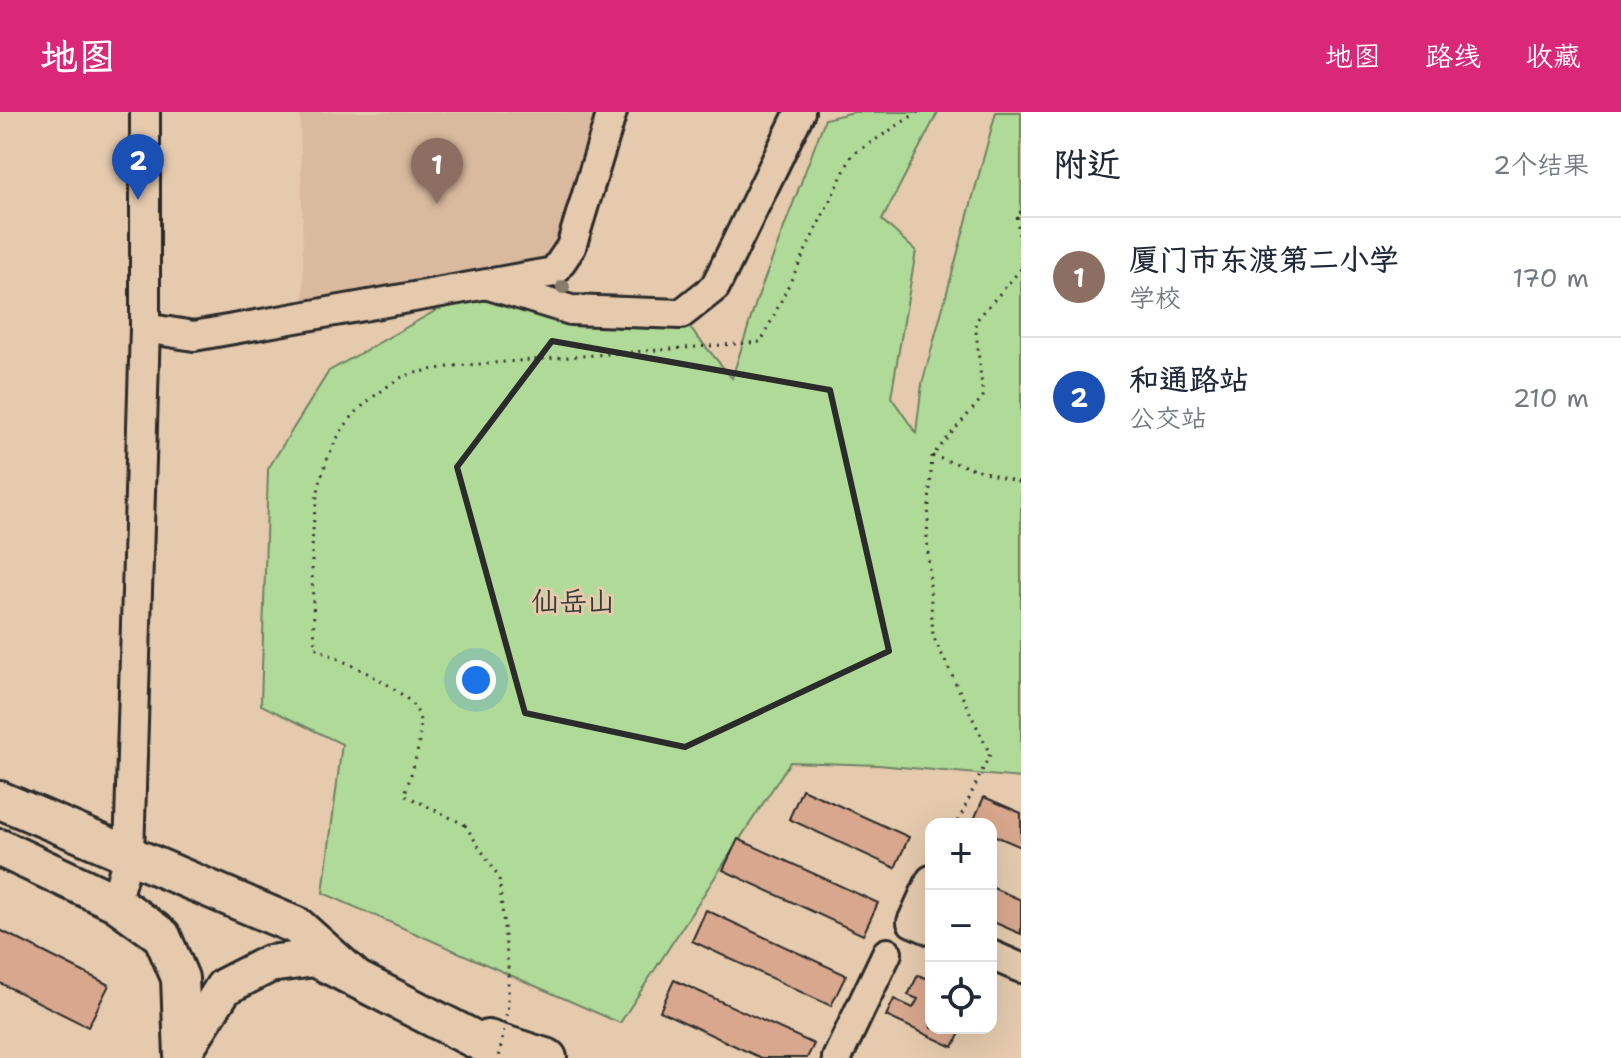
<!DOCTYPE html>
<html lang="zh">
<meta charset="utf-8">
<style>
body{margin:0;font-family:"Shantell Sans","LXGW WenKai TC",sans-serif;background:#f2f2f3;color:#1f2937}
.controls{position:absolute;right:24px;bottom:24px;display:grid;overflow:hidden;border-radius:16px;box-shadow:0 8px 32px #0002}
.controls button{width:72px;height:72px;display:grid;place-items:center;padding:0;border:0;border-bottom:2px solid #e0e1e3;background:#fff;color:#1f2937;font:40px sans-serif}
.you{position:absolute;left:476px;top:568px;width:28px;height:28px;margin:-20px;border:6px solid #fff;border-radius:50%;background:#1a73e8;box-shadow:0 0 0 12px #1a73e833}
.badge{display:grid;place-items:center;width:52px;height:52px;border-radius:50%;background:#db2777;color:#fff;font-size:26px;font-weight:700}
.pin{position:absolute;translate:-50% -66px;filter:drop-shadow(0 2px 4px #0008)}
.pin::after{content:'';position:absolute;top:42px;width:28px;height:24px;background:inherit;clip-path:polygon(0 0,100% 0,50% 100%)}
.list{margin:0;padding:0;list-style:none}
h2{display:flex;justify-content:space-between;align-items:center;height:104px;margin:0;padding:0 32px;font-size:34px}
h2 small{font-size:26px;font-weight:400;color:#747a83}
.list li{display:grid;grid-template-columns:52px 1fr auto;gap:24px;align-items:center;box-sizing:border-box;height:120px;padding:0 32px;border-top:2px solid #e0e1e3}
.list b{display:block;font-size:30px;white-space:nowrap}
.list p{margin:0;font-size:26px;white-space:nowrap;color:#747a83}
.list em{font-size:26px;font-style:normal;color:#747a83}
.icon{flex:none;width:44px;height:44px;fill:none;stroke:currentColor;stroke-width:2;stroke-linecap:round;stroke-linejoin:round}
.map{position:relative;flex:none;width:1021px;height:946px;overflow:hidden}
header{display:flex;align-items:center;gap:48px;box-sizing:border-box;height:112px;padding:0 40px;background:#db2777;color:#fff}
header strong{font-size:38px}
nav{display:flex;gap:44px;margin-inline-start:auto;font-size:28px}
main{display:flex}
aside{flex:1;background:#fff}
.map>svg:first-child{display:block}
.built{fill:#daba9e}
.green{fill:#b0da98;stroke:#6e8262;stroke-width:2}
.building{fill:#d8a78d;stroke:#2b2b2b;stroke-width:2}
.lines{fill:none;stroke-linecap:round;stroke-linejoin:round}
.minor-casing{stroke:#2b2b2b;stroke-width:34}
.major-casing{stroke:#2b2b2b;stroke-width:42}
.path{stroke:#2b2b2b;stroke-width:3;stroke-dasharray:2 6;stroke-linecap:butt}
.minor{stroke:#e5caad;stroke-width:28}
.major{stroke:#e5caad;stroke-width:36}
.path-bridge{stroke:#2b2b2b;stroke-width:3;stroke-dasharray:2 6;stroke-linecap:butt}
.tree{fill:#867c6c}
.marked{fill:none;stroke:#2b2b2b;stroke-width:6;stroke-linejoin:round}
.labels{text-anchor:middle;dominant-baseline:central;stroke-width:6;stroke-linejoin:round;paint-order:stroke}
.park-label{font-size:28px;fill:#383c36;stroke:#e5caad}
</style>
<header>
<strong>地图</strong>
<nav><a>地图</a><a>路线</a><a>收藏</a></nav>
</header>
<main>
<div class="map">
<svg width="1021" height="946" viewBox="0 0 1021 946">
<rect width="100%" height="100%" fill="#e5caad"/>
<filter id="ink" filterUnits="userSpaceOnUse"><feTurbulence type="fractalNoise" baseFrequency=".0125" numOctaves="2"/><feDisplacementMap in="SourceGraphic" scale="16" xChannelSelector="R" yChannelSelector="G"/><feConvolveMatrix kernelMatrix="1 2 1 2 8 2 1 2 1" color-interpolation-filters="sRGB"/></filter>
<g filter="url(#ink)">
<!-- built -->
<polygon class="built" points="300,0 598,0 564,117 546,146 304,189"/>
<!-- green -->
<polygon class="green" points="854,0 938,0 882,108 916,139 891,285 916,321 922,272 996,0 1021,0 1021,666 878,653 790,650 620,911 323,781 342,632 261,593 268,357 329,259 460,185 690,216 732,266 757,187 825,7"/>
<!-- building -->
<g class="building">
<polygon points="802,677 909,725 895,756 789,707"/>
<polygon points="984,685 1021,701 1021,735 991,722 991,712 972,712"/>
<polygon points="738,727 878,791 863,823 723,758"/>
<polygon points="991,775 1021,788 1021,822 991,809"/>
<polygon points="706,798 846,863 831,894 692,829"/>
<polygon points="0,818 109,873 88,915 0,871"/>
<polygon points="918,863 931,868 931,916 962,917 953,935 886,904 894,887 913,896 918,887 908,883"/>
<polygon points="674,868 814,932 807,946 761,946 660,899"/>
</g>
<g class="lines">
<defs>
<g id="minor">
<polyline points="489,173 571,198 681,202 715,175 800,0"/>
<polyline points="145,216 194,224 554,160 571,135 612,0"/>
<polyline points="931,768 912,810 931,818"/>
<polyline points="115,790 129,742 145,216 145,0"/>
<polyline points="991,843 1021,856"/>
<polyline points="837,946 887,841"/>
</g>
<g id="major">
<polyline points="0,688 297,814 353,864"/>
<polyline points="0,736 115,790 162,824 180,866 183,944"/>
<polyline points="488,927 548,946"/>
<polyline points="184,938 224,875 269,852 315,846 511,946"/>
</g>
</defs>
<!-- minor casing -->
<use href="#minor" class="minor-casing"/>
<!-- major casing -->
<use href="#major" class="major-casing"/>
<!-- path -->
<g class="path">
<polyline points="1021,100 1017,101 1021,147"/>
<polyline points="1021,157 975,210 983,285 932,344 1021,371"/>
<polyline points="932,344 927,424 933,524 990,642 957,712"/>
<path d="M465 713 405 683C411 660 422 634 420 609 417 577 342 551 315 535 312 448 297 336 380 280 387 275 396 267 405 264 420 259 438 257 454 254L761 230 852 43 918 0"/>
</g>
<!-- minor -->
<use href="#minor" class="minor"/>
<!-- major -->
<use href="#major" class="major"/>
<!-- path-bridge -->
<polyline class="path-bridge" points="465,713 499,766 508,854 508,893 499,946"/>
</g>
<!-- trees -->
<circle class="tree" cx="563" cy="175" r="7"/>
</g>
<!-- marked area -->
<path class="marked" d="M552 229 830 278 889 539 685 635 525 601 457 355Z"/>
<g class="labels">
<!-- park labels -->
<g class="park-label">
<text x="573" y="489">仙岳山</text>
</g>
</g>
</svg>
<div class="controls">
<button>+</button>
<button>−</button>
<button><svg class="icon" aria-label="locate" viewBox="0 0 24 24"><circle cx="12" cy="12" r="6"/><path d="M12 2v4M12 18v4M2 12h4M18 12h4"/></svg></button>
</div>
<div class="you"></div>
<div class="pin badge" style="left:437px;top:92px;background:#8d6e63">1</div>
<div class="pin badge" style="left:138px;top:88px;background:#1a4fb4">2</div>
</div>
<aside>
<h2>附近<small>2个结果</small></h2>
<ul class="list">
<li><span class="badge" style="background:#8d6e63">1</span><div><b>厦门市东渡第二小学</b><p>学校</p></div><em>170 m</em></li>
<li><span class="badge" style="background:#1a4fb4">2</span><div><b>和通路站</b><p>公交站</p></div><em>210 m</em></li>
</ul>
</aside>
</main>
